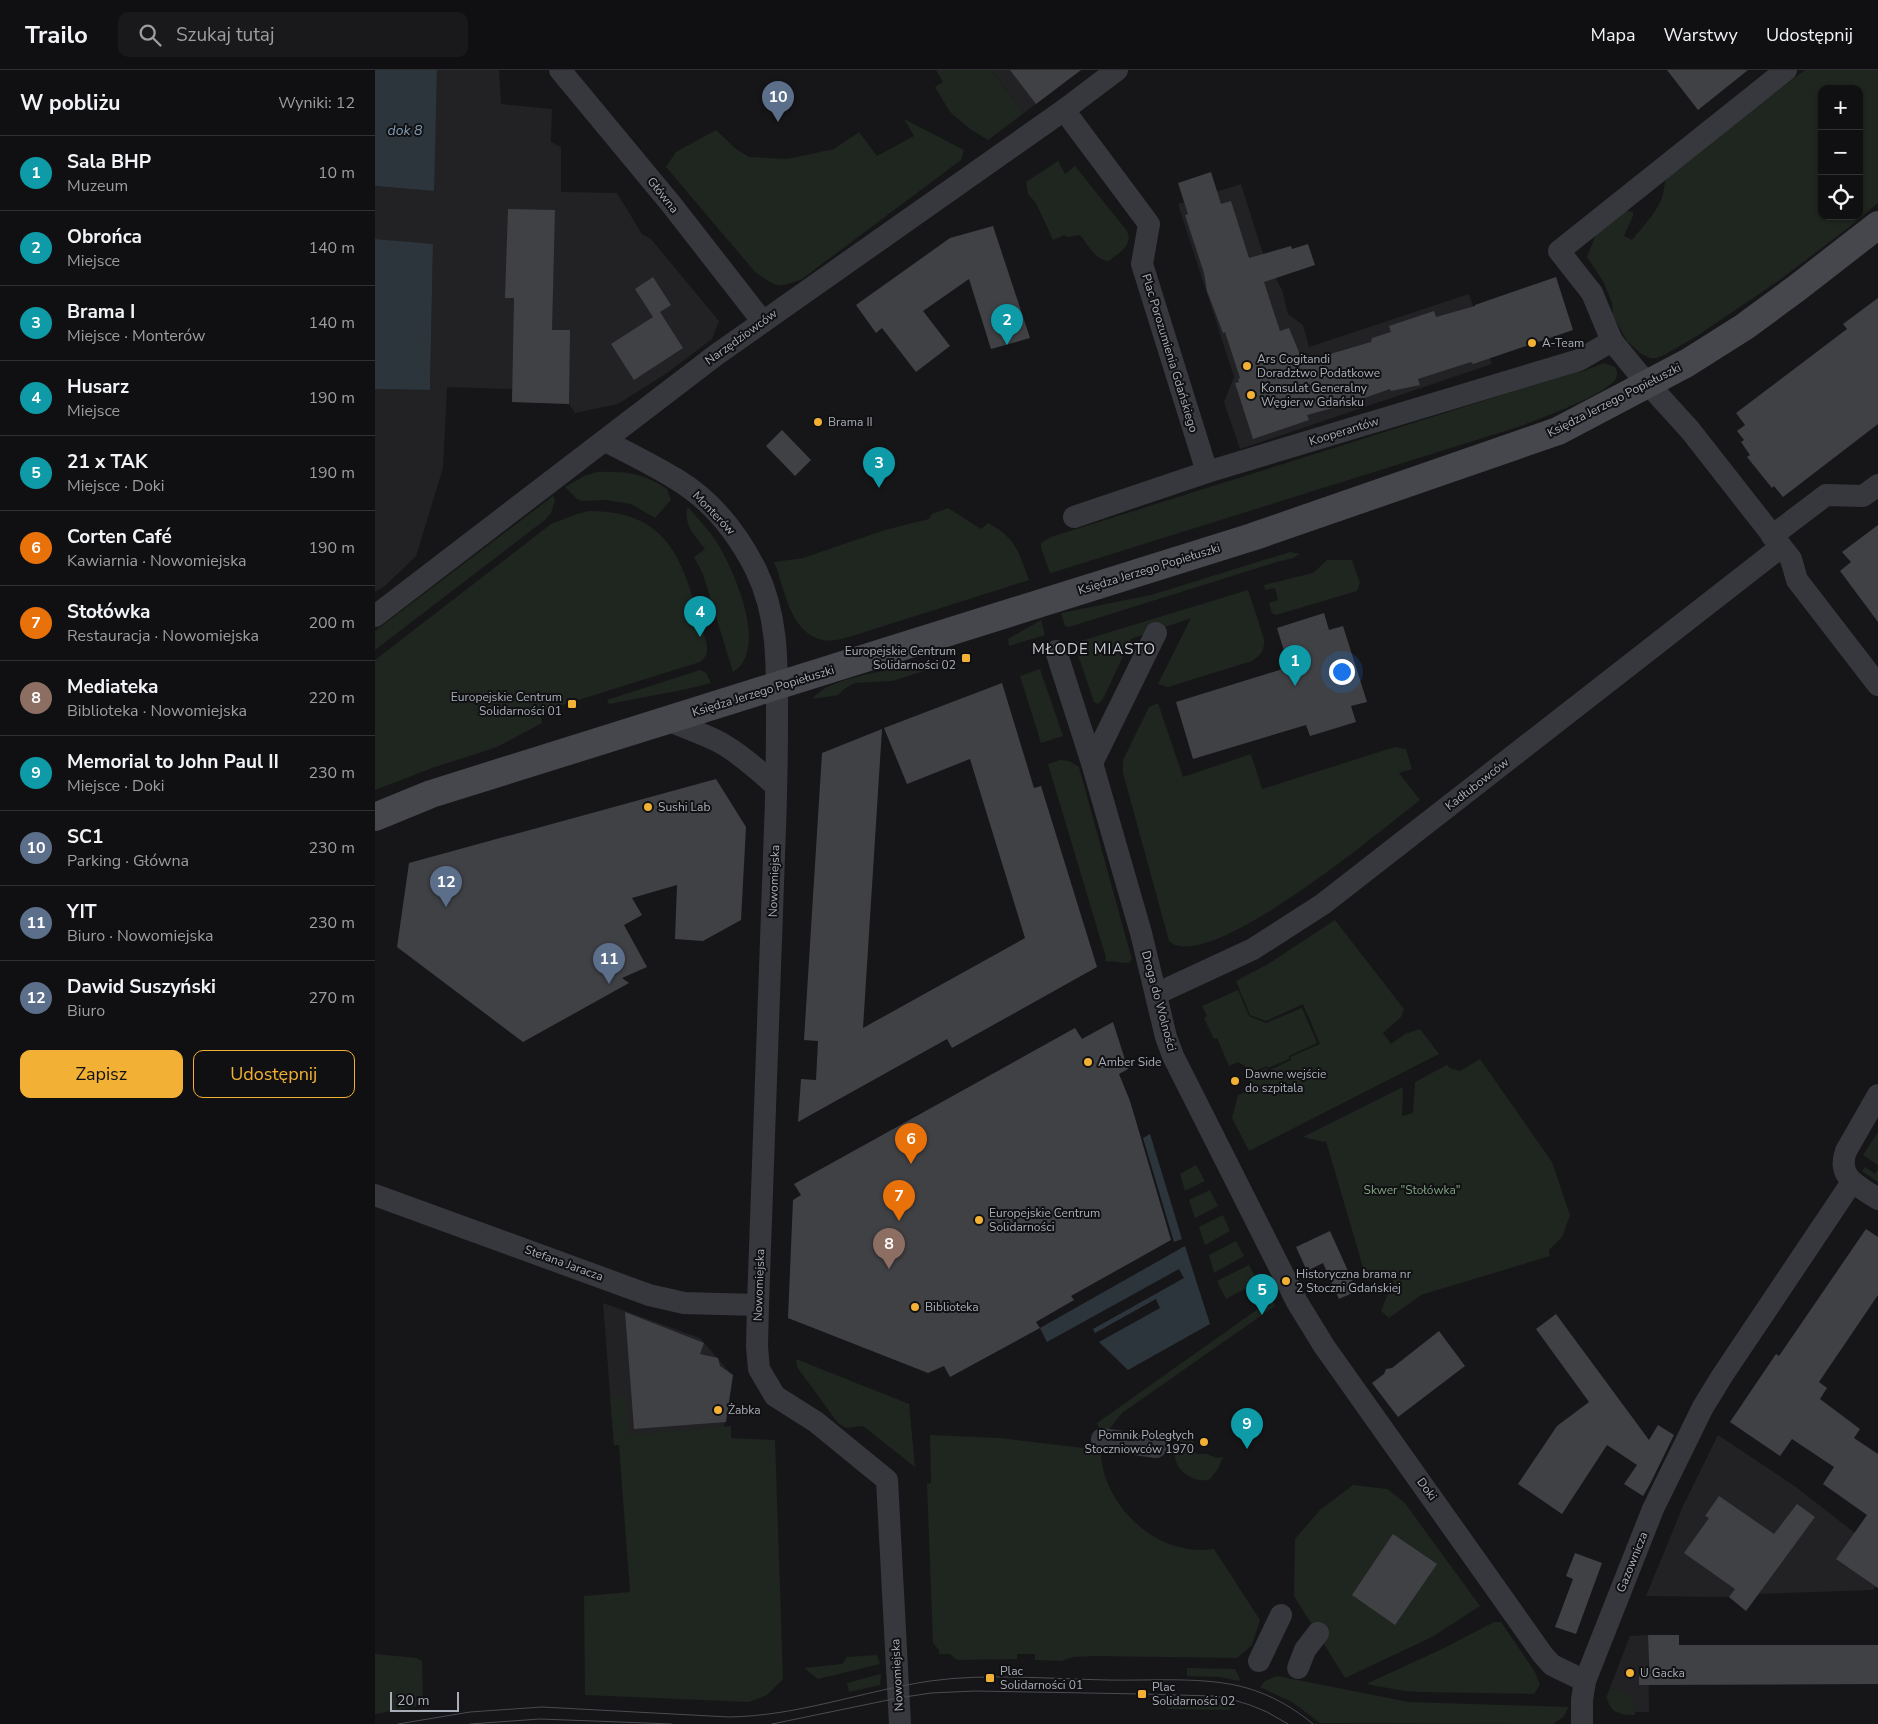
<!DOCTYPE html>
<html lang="pl">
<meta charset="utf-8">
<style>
body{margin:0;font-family:"Nunito Sans",sans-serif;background:#19191b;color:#f1f3f6}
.controls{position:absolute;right:15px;top:15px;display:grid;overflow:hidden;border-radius:10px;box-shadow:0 1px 4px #0004}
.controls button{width:45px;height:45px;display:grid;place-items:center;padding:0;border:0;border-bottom:1px solid #303032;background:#101012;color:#f1f3f6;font:25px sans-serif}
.scale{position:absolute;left:15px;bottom:12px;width:69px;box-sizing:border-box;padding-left:5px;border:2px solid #a8adb8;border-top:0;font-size:14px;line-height:18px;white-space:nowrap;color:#a8adb8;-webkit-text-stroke:4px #111113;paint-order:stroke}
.you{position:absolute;left:966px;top:601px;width:18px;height:18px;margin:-12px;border:4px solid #fff;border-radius:50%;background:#1a73e8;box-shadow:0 0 0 8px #1a73e833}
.badge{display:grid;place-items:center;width:32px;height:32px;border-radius:50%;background:#f2b134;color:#fff;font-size:16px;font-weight:700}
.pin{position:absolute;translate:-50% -41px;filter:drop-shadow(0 1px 2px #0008)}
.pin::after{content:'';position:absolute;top:26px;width:18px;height:15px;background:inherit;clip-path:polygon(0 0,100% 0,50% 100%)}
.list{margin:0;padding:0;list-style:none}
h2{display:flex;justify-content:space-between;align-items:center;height:65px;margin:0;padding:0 20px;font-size:21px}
h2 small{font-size:16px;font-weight:400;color:#9c9d9f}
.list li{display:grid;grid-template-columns:32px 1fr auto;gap:15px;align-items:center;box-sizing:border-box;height:75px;padding:0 20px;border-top:1px solid #303032}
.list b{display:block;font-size:19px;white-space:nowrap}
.list p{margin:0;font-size:16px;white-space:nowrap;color:#9c9d9f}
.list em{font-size:16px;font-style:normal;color:#9c9d9f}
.actions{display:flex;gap:10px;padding:15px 20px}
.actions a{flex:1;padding:11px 0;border:1px solid #f2b134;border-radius:10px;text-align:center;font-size:18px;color:#f2b134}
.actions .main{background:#f2b134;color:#111}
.icon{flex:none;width:28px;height:28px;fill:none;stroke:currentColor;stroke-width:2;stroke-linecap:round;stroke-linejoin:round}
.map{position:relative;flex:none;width:1503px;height:1654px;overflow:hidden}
header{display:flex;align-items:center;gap:30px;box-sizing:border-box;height:70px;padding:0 25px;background:#101012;border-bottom:1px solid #303032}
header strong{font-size:24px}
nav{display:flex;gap:28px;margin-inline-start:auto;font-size:18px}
.search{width:350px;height:45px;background:#19191b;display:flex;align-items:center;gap:12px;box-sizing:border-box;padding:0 18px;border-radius:10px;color:#9c9d9f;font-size:19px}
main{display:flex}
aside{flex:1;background:#101012}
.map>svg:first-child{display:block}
.built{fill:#222225}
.green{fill:#1e261f;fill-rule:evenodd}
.water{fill:#2c353c}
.building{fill:#404145}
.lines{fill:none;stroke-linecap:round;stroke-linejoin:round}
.street{stroke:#37383d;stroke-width:22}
.secondary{stroke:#45474d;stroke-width:28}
.tram{stroke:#4a4c52;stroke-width:1}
.poi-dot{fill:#f2b134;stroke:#111113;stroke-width:2}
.labels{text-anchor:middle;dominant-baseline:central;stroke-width:4;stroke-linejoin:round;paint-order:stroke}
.street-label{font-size:12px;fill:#a8adb8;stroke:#111113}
.poi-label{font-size:12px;fill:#a8adb8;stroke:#111113;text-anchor:start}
.park-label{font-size:12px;fill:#7fa381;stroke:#111113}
.water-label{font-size:14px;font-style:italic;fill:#7f9bb3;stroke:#111113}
.quarter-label{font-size:15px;letter-spacing:1px;fill:#c9ccd4;stroke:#111113}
</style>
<header>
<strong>Trailo</strong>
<div class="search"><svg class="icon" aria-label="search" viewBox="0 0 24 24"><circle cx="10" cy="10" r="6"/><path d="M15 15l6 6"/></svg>Szukaj tutaj</div>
<nav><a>Mapa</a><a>Warstwy</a><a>Udostępnij</a></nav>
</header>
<main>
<aside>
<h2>W pobliżu<small>Wyniki: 12</small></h2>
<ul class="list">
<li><span class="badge" style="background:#0f9aa8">1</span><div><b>Sala BHP</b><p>Muzeum</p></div><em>10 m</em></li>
<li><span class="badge" style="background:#0f9aa8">2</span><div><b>Obrońca</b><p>Miejsce</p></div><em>140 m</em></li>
<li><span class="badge" style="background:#0f9aa8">3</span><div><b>Brama I</b><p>Miejsce · Monterów</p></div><em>140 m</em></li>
<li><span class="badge" style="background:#0f9aa8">4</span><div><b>Husarz</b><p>Miejsce</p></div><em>190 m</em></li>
<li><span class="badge" style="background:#0f9aa8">5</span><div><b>21 x TAK</b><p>Miejsce · Doki</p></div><em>190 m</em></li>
<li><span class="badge" style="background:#e8710a">6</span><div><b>Corten Café</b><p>Kawiarnia · Nowomiejska</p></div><em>190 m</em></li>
<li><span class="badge" style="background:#e8710a">7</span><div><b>Stołówka</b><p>Restauracja · Nowomiejska</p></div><em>200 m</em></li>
<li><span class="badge" style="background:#8d6e63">8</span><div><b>Mediateka</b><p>Biblioteka · Nowomiejska</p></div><em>220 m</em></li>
<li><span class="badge" style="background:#0f9aa8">9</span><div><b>Memorial to John Paul II</b><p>Miejsce · Doki</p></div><em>230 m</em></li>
<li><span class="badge" style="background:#5c6f8a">10</span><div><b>SC1</b><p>Parking · Główna</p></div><em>230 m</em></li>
<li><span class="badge" style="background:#5c6f8a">11</span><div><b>YIT</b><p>Biuro · Nowomiejska</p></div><em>230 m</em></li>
<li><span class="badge" style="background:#5c6f8a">12</span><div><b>Dawid Suszyński</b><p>Biuro</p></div><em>270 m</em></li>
</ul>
<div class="actions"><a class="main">Zapisz</a><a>Udostępnij</a></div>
</aside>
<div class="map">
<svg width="1503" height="1654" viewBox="0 0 1503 1654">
<rect width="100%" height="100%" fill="#161618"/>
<!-- built -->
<g class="built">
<polygon points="62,0 124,0 126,34 177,39 176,72 186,77 186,122 242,123 267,164 276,169 344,251 337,269 292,303 243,334 200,343 194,334 137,332 137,319 72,317 68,398 41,486 10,516 0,522 0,319 55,320 58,175 0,169 0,116 58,121"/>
<polygon points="616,0 706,0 649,43"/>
<polygon points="866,114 889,187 907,220 913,244 928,255 934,277 1094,224 1117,294 865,379 849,332 859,307 803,134"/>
<polygon points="228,1233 325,1268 357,1305 348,1366 239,1375"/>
<polygon points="1343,1365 1421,1417 1480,1463 1503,1514 1498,1520 1384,1524 1371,1541 1354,1527 1271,1526 1308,1436"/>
<polygon points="1273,1565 1274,1642 1241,1642 1231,1628 1255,1566"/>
</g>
<!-- green -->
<g class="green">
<polygon points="561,0 616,0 649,43 613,70 595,59 575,42 560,17 568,12"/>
<path d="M1430 0H1503V133L1473 158 1406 209 1322 266 1291 284 1282 288H1275L1265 283 1252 271 1238 246 1237 233 1228 211 1212 187 1223 159 1251 141 1258 142V146L1249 166 1257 170C1268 156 1280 145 1287 128 1289 122 1289 113 1292 105ZM1447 19H1484V146H1447Z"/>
<path d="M529 49 589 80 586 90 427 209C401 219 402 217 380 202L291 97 301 82 341 60 361 79 374 87 412 89 459 79 484 62 502 86 539 66Z"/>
<path d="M683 91 690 104 700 96 752 161C758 177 745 181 734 191 720 190 714 176 705 165L692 167 689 165 678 170 661 133 653 124 651 112Z"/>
<path d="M1229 293 1240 297C1242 301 1243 304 1241 308 1234 324 1161 350 1143 357L676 503H675L666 478V473L676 467 1200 302 1209 301Z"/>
<path d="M222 402C250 401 268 403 292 419L296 430 280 448 256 434 230 430 207 431 202 429 190 417 209 406Z"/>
<polygon points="178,426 180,430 176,443 170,450 0,580 0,561"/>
<path d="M312 438H314C323 449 333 459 341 471 358 498 395 579 358 602L328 504 319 487 330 479C320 466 309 456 312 438Z"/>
<path d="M573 438 606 459 613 453C642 469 643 481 654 510L474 567C466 569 456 572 448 570 414 563 410 518 399 492L428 488 510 460 554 449 557 444Z"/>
<path d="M214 441C303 441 309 502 331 571 333 581 333 586 325 592L165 642 167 653 122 677 57 698 0 720V590L176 454 202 444Z"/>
<polygon points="915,482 925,484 918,488 902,492 694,557 690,556 686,543 776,525"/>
<polygon points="952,490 977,490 985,513 982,521 901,545 897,543 894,533 903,530 900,518 890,520 889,515 938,503"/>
<path d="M873 520 889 569C890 580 886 585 877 591L793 617 783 614 816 548 756 569 728 629 723 634 719 632 699 573Z"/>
<polygon points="666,550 670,565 634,576 633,569"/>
<path d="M566 591 568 595 517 611 480 613 469 619 463 625 438 629C452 605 538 597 566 591Z"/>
<polygon points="665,599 688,666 666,673 645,606"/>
<polygon points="325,600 331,603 336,613 312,619 234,634 232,630"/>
<path d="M783 633 808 707 876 684 887 719 1020 677 1031 679 1037 699 1024 703 1045 730C1010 757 832 907 794 871L748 703V690L774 637Z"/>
<polygon points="685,690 694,691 704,697 752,872 757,889 754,893 730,891 731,888 673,694"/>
<polygon points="960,850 1029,939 1026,947 1008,963 1016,974 1030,964 1045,959 1064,984 874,1081 857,1048 863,1025 878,1019 874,1009 878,1004 891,998 893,1001 916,990 915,987 945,974 928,934 891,951 875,945 861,911 893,894"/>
<polygon points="863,920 874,946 891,953 927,938 942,973 914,986 914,989 893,998 892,996 878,1002 875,1007 870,996 863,992 854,996 842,968 839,969 829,948 832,946 827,936"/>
<polygon points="1105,989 1177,1092 1195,1145 1187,1167 1174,1180 1175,1186 1046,1225 1014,1248 1006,1241 1021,1203 992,1211 951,1071 949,1072 928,1067 1028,1017 1027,1046 1038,1043 1040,1012 1072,995 1075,998 1085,1001"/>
<polygon points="1503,1062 1503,1095 1488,1085"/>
<polygon points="821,1095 830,1111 810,1121 805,1104"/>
<polygon points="1490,1097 1500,1104 1503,1100 1503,1112 1487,1101"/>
<polygon points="835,1120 843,1136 820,1148 814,1130"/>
<polygon points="848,1145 855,1161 830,1175 824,1157"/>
<polygon points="861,1171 869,1186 839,1203 834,1185"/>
<polygon points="874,1195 883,1212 851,1229 842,1211"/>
<polygon points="897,1229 900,1236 747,1343 728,1367 722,1353"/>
<polygon points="421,1289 534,1334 540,1397 488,1356 471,1358 463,1353 422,1297"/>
<polygon points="251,1326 254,1365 356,1356 356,1368 400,1370 408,1609 392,1625 374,1632 210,1625 209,1526 255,1522 244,1375 239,1375 235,1327"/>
<path d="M555 1365 625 1368 725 1380C727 1391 728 1403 733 1414 750 1454 793 1486 839 1479L885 1550 877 1575 862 1588 720 1586 698 1587 686 1591 660 1590V1584H642V1589L582 1590 575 1584H564V1580L558 1573 552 1414 556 1413Z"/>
<path d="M808 1367H813L819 1371 817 1380 822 1384H832L842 1388 848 1387 843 1399 835 1409C825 1414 808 1405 803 1396 800 1391 800 1385 799 1380Z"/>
<polygon points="978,1415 1012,1419 1029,1432 1105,1536 1057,1567 970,1608 919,1526 920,1469 945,1440"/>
<polygon points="1119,1552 1126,1552 1160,1602 1165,1615 1159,1624 1046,1622 1029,1621 991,1614 1069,1578"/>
<polygon points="0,1584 41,1588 47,1591 48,1635 0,1644"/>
<polygon points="502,1585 505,1594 443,1609 429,1598 467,1594 472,1587"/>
<polygon points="812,1598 860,1599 865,1609 864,1611 845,1607 812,1606"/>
<polygon points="506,1604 505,1615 474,1622 472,1613"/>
<polygon points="902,1606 1034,1632 1194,1637 1188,1647 1178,1654 945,1653 917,1632 885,1617 890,1611"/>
<path d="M1235 1618 1241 1619 1259 1628 1260 1645C1242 1646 1227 1638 1235 1618Z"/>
<polygon points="793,1630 830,1631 856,1635 855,1640 792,1639"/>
</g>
<!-- water -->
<g class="water">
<polygon points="0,0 62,0 59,121 0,116"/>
<polygon points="0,169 58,174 55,320 0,319"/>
<polygon points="775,1064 807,1169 799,1172 768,1068"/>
<polygon points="810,1176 835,1254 753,1300 724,1272 785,1238 781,1229 720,1263 718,1259 809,1208 804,1199 672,1272 665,1258"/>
</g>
<!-- building -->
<g class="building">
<polygon points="635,0 706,0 661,34"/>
<polygon points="1292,0 1373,0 1323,40"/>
<polygon points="836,102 846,134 856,131 874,188 916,176 917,179 933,174 940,195 889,212 905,261 914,258 928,292 996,272 997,268 1016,262 1014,256 1059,241 1061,247 1100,236 1100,235 1181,207 1198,260 1098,294 1096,292 1043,309 1045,315 1016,321 1015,319 969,335 932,345 934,350 878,369 860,313 864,312 863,309 865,308 850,262 848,263 832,221 829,203 810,145 813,144 803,113"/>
<polygon points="133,139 180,140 177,260 195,260 194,334 137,332 139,228 130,228"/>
<polygon points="618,156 655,268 616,279 594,209 548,241 575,276 541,302 507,258 501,263 481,235 575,168"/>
<polygon points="278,207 296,235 285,242 308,278 259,310 236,274 278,247 260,219"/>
<polygon points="1503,228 1503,354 1408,427 1399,416 1397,418 1372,387 1375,385 1366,372 1369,370 1362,361 1370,355 1361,343 1472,259 1468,254"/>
<polygon points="407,360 436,390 420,406 391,376"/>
<polygon points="1503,455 1503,552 1465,501 1476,492 1467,482"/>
<polygon points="949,543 954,560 968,556 992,632 976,636 981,652 935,666 931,655 818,689 801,632 914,597 902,558"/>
<polygon points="627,613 659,718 666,716 722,897 577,978 572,969 423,1052 426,1009 441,1010 443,971 429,970 447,683 507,659 488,958 650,868 595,689 532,714 509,658"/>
<polygon points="341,709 371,757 366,850 328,871 300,869 302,815 257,828 267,845 249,855 272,897 247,908 254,913 148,972 22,877 34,793"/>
<polygon points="738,952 753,999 744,1004 755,1031 796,1170 696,1226 699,1230 661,1252 665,1258 575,1307 569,1296 553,1303 413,1248 418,1130 426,1125 419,1114 700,958 707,969"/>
<polygon points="1491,1159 1503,1167 1503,1225 1444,1312 1452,1318 1445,1329 1485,1359 1479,1368 1503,1384 1503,1518 1461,1489 1492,1445 1448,1414 1459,1397 1417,1369 1405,1386 1355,1352 1401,1284 1404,1286"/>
<polygon points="955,1161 982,1221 964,1229 948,1193 932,1201 921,1177"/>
<polygon points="250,1242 329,1273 325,1284 343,1288 345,1296 358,1305 351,1352 259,1359"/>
<polygon points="1181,1244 1274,1370 1283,1355 1299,1365 1275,1414 1268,1426 1249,1414 1262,1395 1232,1375 1187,1444 1143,1414 1182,1356 1214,1332 1161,1259"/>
<polygon points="1064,1261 1090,1296 1023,1347 997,1313 1009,1304 1011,1299 1017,1298"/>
<polygon points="1344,1426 1399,1464 1422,1434 1440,1447 1371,1541 1354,1527 1360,1519 1309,1483 1334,1448 1330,1446"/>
<polygon points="1018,1464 1062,1494 1020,1555 977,1525"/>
<polygon points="1200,1483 1227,1493 1201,1564 1180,1557 1198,1509 1191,1506"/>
<polygon points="1273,1565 1304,1565 1304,1575 1503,1575 1503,1614 1264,1615 1264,1598 1274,1597"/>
</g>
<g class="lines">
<!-- street -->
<g class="street">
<polyline points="185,0 296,134 388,252"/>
<polyline points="1411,0 1184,181 1217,223 1237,271 1264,304 1315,360 1416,489 1422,510 1503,615"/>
<polyline points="689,40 774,154 767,194 832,402"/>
<path d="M230 371C254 383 278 395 301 409 336 430 363 464 381 500 404 547 402 598 402 648 402 694 401 740 399 786 395 935 388 1085 383 1235L382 1277 384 1299 400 1326 441 1352 512 1410 525 1654"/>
<polyline points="699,447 832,402 1204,290 1237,271"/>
<polyline points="1397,466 1451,425 1488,426 1503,415"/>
<polyline points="0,546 341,285 689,40 742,0"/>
<polyline points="681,581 717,693 766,863 791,967 798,986 922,1232 949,1276 1168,1585 1177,1595 1210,1611"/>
<path d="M293 650C310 658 330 664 346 673 367 685 384 701 401 716"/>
<polyline points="717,693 781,563"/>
<polyline points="781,924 878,879 948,834 1406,477"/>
<path d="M1503 1025 1471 1081C1461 1108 1484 1116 1503 1129"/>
<polyline points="0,1125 274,1225 309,1233 383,1235"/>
<polyline points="727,1369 781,1377"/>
<polyline points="884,1591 906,1545"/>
<polyline points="923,1598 930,1580 943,1563"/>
<polyline points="1207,1654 1207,1630 1210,1611 1278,1439 1328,1337 1347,1306 1477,1112"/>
</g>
<!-- secondary -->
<polyline class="secondary" points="0,747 56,724 877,467 1183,361 1312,293 1369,257 1422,218 1503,155"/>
<!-- tram -->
<g class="tram">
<path d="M23 1654 95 1642 167 1637 354 1647C423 1646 488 1621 555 1611 611 1603 676 1609 733 1610 777 1611 830 1606 872 1618 896 1625 919 1638 938 1654"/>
<polyline points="95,1654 165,1649 297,1654"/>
<polyline points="397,1654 523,1628 556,1623 600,1621 767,1624 838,1626 852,1628 875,1635 892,1642 913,1654"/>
</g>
</g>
<!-- markers -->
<g class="poi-dot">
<circle cx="1157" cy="273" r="5"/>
<circle cx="872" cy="296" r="5"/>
<circle cx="876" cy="325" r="5"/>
<circle cx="443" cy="352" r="5"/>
<rect x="586" y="583" width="10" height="10" rx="2.5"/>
<rect x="192" y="629" width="10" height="10" rx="2.5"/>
<circle cx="273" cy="737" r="5"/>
<circle cx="713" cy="992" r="5"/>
<circle cx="860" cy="1011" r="5"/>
<circle cx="604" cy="1150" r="5"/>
<circle cx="911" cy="1211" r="5"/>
<circle cx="540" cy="1237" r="5"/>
<circle cx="343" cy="1340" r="5"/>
<circle cx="829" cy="1372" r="5"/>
<circle cx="1255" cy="1603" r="5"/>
<rect x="610" y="1603" width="10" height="10" rx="2.5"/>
<rect x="762" y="1619" width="10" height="10" rx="2.5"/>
</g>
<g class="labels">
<!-- street labels -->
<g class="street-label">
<text transform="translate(288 125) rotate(51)">Główna</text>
<text transform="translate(366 267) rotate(-36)">Narzędziowców</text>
<text transform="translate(795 283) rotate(73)">Plac Porozumienia Gdańskiego</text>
<text transform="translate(1239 330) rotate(-27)">Księdza Jerzego Popiełuszki</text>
<text transform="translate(969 361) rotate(-17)">Kooperantów</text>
<text transform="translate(339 443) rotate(46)">Monterów</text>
<text transform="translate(774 499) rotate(-17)">Księdza Jerzego Popiełuszki</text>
<text transform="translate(388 621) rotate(-17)">Księdza Jerzego Popiełuszki</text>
<text transform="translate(1102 714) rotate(-38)">Kadłubowców</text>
<text transform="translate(399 811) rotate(-88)">Nowomiejska</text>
<text transform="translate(784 931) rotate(75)">Droga do Wolności</text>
<text transform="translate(189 1193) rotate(20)">Stefana Jaracza</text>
<text transform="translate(384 1215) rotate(-88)">Nowomiejska</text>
<text transform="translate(1052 1419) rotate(54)">Doki</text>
<text transform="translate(1257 1492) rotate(-68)">Gazownicza</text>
<text transform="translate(522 1605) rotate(-93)">Nowomiejska</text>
</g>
<!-- poi labels -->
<g class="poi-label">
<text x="1167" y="273">A-Team</text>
<text x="882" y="289">Ars Cogitandi<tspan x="882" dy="14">Doradztwo Podatkowe</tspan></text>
<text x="886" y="318">Konsulat Generalny<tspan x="886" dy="14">Węgier w Gdańsku</tspan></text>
<text x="453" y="352">Brama II</text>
<text x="581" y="581" text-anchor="end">Europejskie Centrum<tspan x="581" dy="14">Solidarności 02</tspan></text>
<text x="187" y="627" text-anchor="end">Europejskie Centrum<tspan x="187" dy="14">Solidarności 01</tspan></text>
<text x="283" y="737">Sushi Lab</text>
<text x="723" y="992">Amber Side</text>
<text x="870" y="1004">Dawne wejście<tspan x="870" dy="14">do szpitala</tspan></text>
<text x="614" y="1143">Europejskie Centrum<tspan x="614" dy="14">Solidarności</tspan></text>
<text x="921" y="1204">Historyczna brama nr<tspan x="921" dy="14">2 Stoczni Gdańskiej</tspan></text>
<text x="550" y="1237">Biblioteka</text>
<text x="353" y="1340">Żabka</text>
<text x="819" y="1365" text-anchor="end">Pomnik Poległych<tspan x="819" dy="14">Stoczniowców 1970</tspan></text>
<text x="625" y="1601">Plac<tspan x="625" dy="14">Solidarności 01</tspan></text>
<text x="1265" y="1603">U Gacka</text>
<text x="777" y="1617">Plac<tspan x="777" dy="14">Solidarności 02</tspan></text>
</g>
<!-- park labels -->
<g class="park-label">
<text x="1037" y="1120">Skwer "Stołówka"</text>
</g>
<!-- water labels -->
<g class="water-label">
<text x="30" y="60">dok 8</text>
</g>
<!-- quarter labels -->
<g class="quarter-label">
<text x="719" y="579">MŁODE MIASTO</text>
</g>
</g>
</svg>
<div class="controls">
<button>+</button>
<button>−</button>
<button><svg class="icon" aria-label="locate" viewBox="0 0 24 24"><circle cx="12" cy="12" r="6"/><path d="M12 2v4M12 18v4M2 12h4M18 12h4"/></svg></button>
</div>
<div class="scale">20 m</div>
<div class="you"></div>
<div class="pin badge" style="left:920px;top:616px;background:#0f9aa8">1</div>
<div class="pin badge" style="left:632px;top:275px;background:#0f9aa8">2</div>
<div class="pin badge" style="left:504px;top:418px;background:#0f9aa8">3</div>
<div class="pin badge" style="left:325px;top:567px;background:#0f9aa8">4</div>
<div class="pin badge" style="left:887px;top:1245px;background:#0f9aa8">5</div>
<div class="pin badge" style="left:536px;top:1094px;background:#e8710a">6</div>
<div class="pin badge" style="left:524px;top:1151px;background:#e8710a">7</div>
<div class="pin badge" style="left:514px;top:1199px;background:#8d6e63">8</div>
<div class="pin badge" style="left:872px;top:1379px;background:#0f9aa8">9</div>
<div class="pin badge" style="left:403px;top:52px;background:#5c6f8a">10</div>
<div class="pin badge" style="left:234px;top:914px;background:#5c6f8a">11</div>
<div class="pin badge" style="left:71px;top:837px;background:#5c6f8a">12</div>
</div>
</main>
